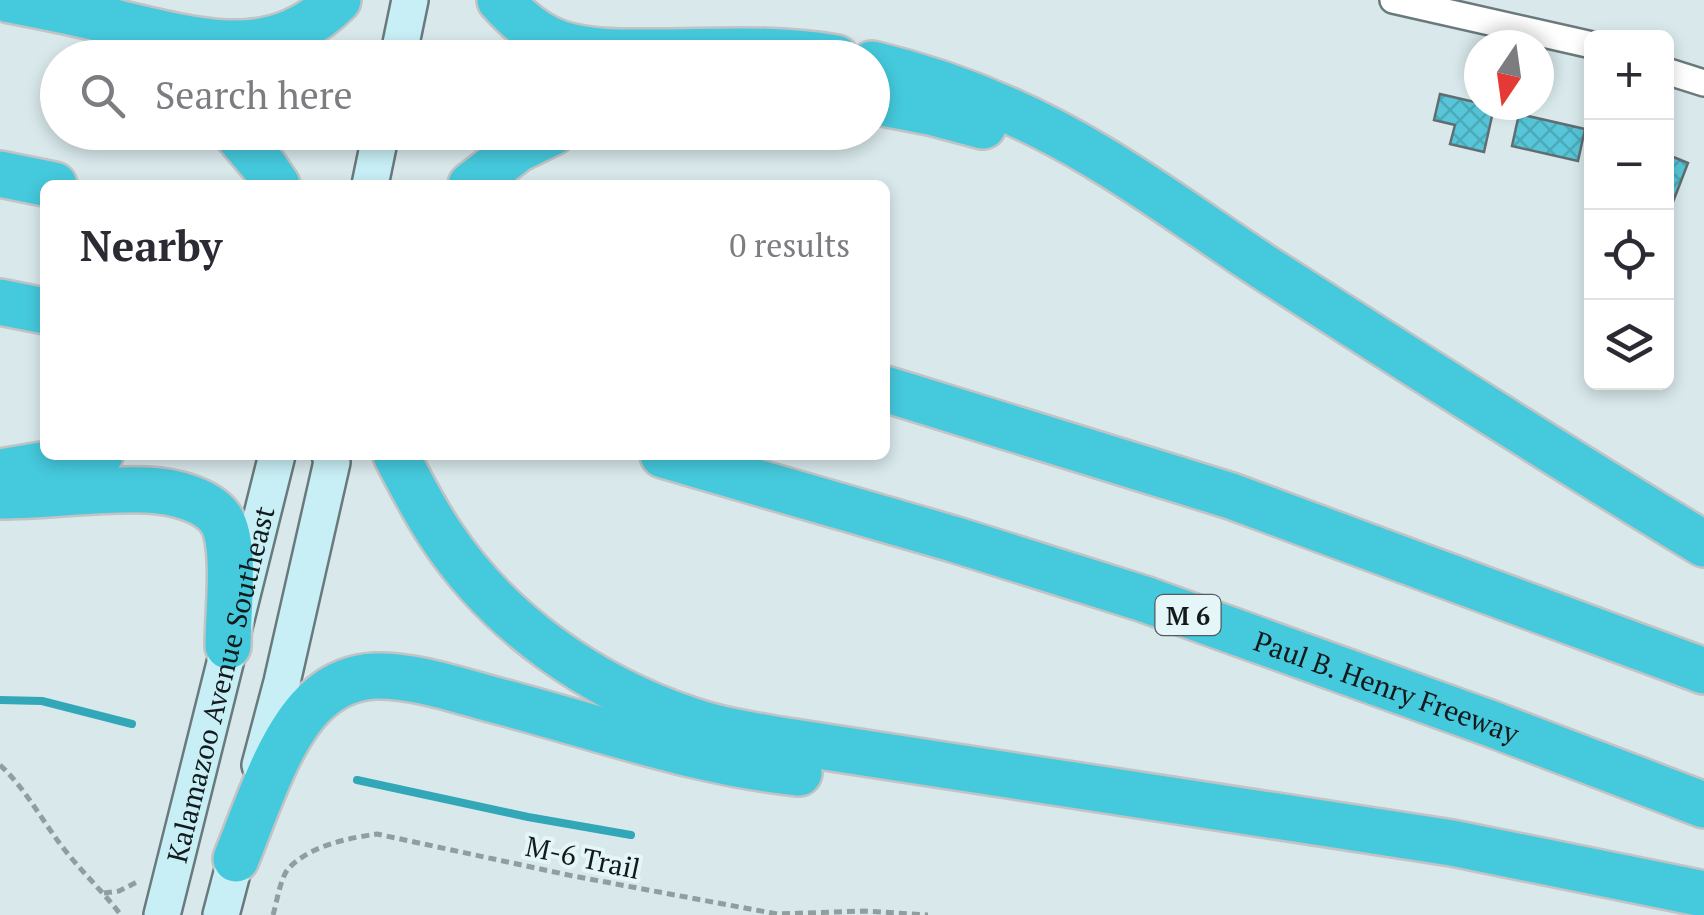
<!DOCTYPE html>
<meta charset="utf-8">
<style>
body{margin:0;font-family:"PT Serif",serif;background:#f2f2f3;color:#2b2b33}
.controls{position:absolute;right:30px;top:30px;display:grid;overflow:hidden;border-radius:15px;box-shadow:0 5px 15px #0003}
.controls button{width:90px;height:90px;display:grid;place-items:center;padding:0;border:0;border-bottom:2px solid #e1e1e2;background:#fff;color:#2b2b33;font:50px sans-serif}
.compass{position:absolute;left:1464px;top:30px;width:90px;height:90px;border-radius:50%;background:#fff;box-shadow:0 5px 15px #0003;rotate:193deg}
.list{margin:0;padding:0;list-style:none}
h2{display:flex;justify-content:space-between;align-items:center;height:130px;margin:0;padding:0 40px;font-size:42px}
h2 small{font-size:32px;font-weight:400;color:#7c7c81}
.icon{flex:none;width:55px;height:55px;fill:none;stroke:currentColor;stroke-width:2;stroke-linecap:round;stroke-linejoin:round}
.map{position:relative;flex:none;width:1704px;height:915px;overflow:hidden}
.search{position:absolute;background:#fff;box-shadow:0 5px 15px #0003;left:40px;top:40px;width:850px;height:110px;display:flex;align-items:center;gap:25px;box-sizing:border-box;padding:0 35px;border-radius:55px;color:#7c7c81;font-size:38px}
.panel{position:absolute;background:#fff;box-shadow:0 5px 15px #0003;left:40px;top:180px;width:850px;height:280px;border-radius:15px}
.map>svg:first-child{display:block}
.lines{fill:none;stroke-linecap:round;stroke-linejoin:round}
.stream{stroke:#31a7b8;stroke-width:8}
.building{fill:url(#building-cross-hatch);stroke:#606e71;stroke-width:2.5}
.minor-casing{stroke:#6a797b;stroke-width:30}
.secondary-casing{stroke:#6a797b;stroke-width:40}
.motorway-casing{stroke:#c2c3c4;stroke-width:50}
.path{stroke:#919ea0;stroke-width:5;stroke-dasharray:8 5;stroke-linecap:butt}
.minor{stroke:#fff;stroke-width:25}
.secondary{stroke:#c7eff5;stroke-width:35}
.motorway{stroke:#45c9dd;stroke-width:45}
.labels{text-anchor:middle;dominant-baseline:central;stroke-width:8;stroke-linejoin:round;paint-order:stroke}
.shield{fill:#e5f6f9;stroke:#535c5e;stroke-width:2.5}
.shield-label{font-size:25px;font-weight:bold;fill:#141a1b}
.street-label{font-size:28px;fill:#141a1b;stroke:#e5f6f9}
</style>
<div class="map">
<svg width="1704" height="915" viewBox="0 0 1704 915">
<defs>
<pattern id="building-cross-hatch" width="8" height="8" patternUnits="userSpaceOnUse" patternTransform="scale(2.5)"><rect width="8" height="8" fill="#57c6d8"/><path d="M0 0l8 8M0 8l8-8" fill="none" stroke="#4baab9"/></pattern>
</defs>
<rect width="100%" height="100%" fill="#d8e8eb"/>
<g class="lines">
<!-- stream -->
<g class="stream">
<polyline points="0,700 42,701 132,724"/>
<polyline points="357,780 528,817 631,835"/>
</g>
</g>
<!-- building -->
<g class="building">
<polygon points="1440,94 1479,103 1479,105 1494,107 1484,152 1450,144 1455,125 1434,120"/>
<polygon points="1519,114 1585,129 1578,161 1512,146"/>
<polygon points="1666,154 1688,163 1671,207 1666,205"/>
</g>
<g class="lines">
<defs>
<g id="minor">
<polyline points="1393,0 1592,45"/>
<polyline points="1666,71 1704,83"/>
</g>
<g id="secondary">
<polyline points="398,58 410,0"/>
<polyline points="370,185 381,132"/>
<polyline points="260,765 282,682 332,462 330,455"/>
<path id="s1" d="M162 915 277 455"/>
<polyline points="221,915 242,835"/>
</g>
<g id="motorway">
<path d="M10 0C47 7 85 15 122 24 201 42 274 65 338 0"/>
<path d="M500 0C517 19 536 36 561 44 591 53 622 52 653 52 713 52 777 47 836 58"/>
<path d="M872 64C952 83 1026 114 1096 156 1157 192 1214 235 1273 273 1416 365 1559 456 1704 544"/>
<polyline points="872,101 934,113 983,126"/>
<polyline points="235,132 264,166 277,185"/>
<polyline points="0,174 54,185"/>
<polyline points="471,185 518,149 553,132"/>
<polyline points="0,302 45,311"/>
<polyline points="885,389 1231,496 1704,671"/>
<path d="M396 455C410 482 424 510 441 535 499 623 591 687 690 720 719 730 750 735 780 740L1452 843 1704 894"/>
<path id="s2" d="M663 455 953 539 1144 599 1489 723 1704 805"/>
<polyline points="0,472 100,455"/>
<path d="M0 496C49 496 98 488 147 490 171 491 211 499 223 523 236 550 228 614 228 646"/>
<path d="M236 859C256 811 280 731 320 698 336 684 355 677 375 676 418 675 462 692 502 702 600 728 698 763 799 773"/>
</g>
</defs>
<!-- minor casing -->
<use href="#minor" class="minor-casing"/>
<!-- secondary casing -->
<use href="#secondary" class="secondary-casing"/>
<!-- motorway casing -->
<use href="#motorway" class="motorway-casing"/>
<!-- path -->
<g class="path">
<path d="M0 765C28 791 44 825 68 854 85 875 104 893 121 915"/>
<polyline points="104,893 119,891 139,881"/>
<path d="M273 915C277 902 280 879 288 869 309 846 348 838 377 834L573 876 777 914 864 911 928 915"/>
</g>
<!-- minor -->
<use href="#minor" class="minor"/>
<!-- secondary -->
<use href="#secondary" class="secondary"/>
<!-- motorway -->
<use href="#motorway" class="motorway"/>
</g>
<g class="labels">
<!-- shield labels -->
<rect class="shield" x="1155.5" y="595" width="65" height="40" rx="8"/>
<g class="shield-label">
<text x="1188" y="615">M 6</text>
</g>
<!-- street labels -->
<g class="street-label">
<text stroke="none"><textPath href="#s1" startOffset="238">Kalamazoo Avenue Southeast</textPath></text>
<text stroke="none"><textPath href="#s2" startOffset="760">Paul B. Henry Freeway</textPath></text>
<text transform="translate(583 857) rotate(12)">M-6 Trail</text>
</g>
</g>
</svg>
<div class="controls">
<button>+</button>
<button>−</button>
<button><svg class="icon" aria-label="locate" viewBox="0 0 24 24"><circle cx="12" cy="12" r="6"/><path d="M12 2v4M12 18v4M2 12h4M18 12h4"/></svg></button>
<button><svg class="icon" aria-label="layers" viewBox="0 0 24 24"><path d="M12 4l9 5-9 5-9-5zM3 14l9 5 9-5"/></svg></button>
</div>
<svg class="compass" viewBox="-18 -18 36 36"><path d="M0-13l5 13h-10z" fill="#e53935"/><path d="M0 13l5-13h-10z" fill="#7c7c81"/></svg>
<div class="search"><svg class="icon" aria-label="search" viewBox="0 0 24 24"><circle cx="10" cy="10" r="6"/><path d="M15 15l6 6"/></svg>Search here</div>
<section class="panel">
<h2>Nearby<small>0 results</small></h2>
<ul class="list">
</ul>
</section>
</div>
